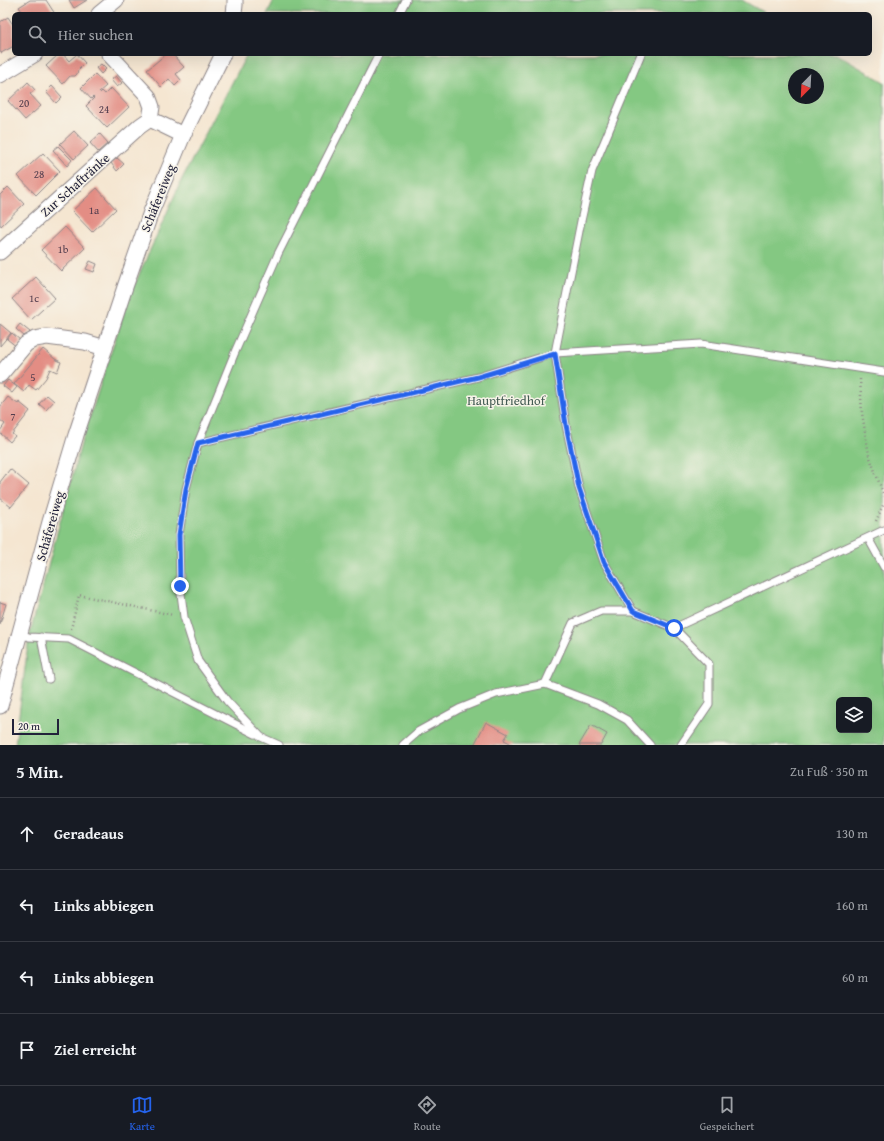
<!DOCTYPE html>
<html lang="de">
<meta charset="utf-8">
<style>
body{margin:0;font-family:"Gentium Book Plus",serif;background:#242831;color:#f1f3f6}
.controls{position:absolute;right:12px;bottom:12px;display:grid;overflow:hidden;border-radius:6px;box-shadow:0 4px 16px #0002}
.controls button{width:36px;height:36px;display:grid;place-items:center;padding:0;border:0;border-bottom:1px solid #363941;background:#171b24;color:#f1f3f6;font:20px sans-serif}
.compass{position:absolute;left:788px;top:68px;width:36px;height:36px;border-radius:50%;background:#171b24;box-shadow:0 4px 16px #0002;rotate:204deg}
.scale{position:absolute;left:12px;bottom:10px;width:47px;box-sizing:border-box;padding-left:4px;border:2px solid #22223b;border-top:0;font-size:11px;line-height:14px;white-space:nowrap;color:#22223b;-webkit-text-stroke:3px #f7f3e8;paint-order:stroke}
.stop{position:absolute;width:12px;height:12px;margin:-9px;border:3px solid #2563eb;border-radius:50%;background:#fff}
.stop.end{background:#2563eb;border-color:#fff;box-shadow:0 1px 4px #0008}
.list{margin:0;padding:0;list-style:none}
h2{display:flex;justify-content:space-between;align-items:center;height:52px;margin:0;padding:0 16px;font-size:17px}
h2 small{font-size:13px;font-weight:400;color:#9ea1a6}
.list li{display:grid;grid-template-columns:26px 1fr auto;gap:12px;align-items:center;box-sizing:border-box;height:72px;padding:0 16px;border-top:1px solid #363941}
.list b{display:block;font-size:15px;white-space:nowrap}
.list em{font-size:13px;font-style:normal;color:#9ea1a6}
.icon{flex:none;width:22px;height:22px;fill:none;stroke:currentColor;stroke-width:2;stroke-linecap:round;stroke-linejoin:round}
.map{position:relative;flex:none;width:884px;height:745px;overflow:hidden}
.search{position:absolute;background:#171b24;box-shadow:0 4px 16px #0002;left:12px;right:12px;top:12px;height:44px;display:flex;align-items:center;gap:10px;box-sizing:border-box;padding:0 14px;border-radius:6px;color:#9ea1a6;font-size:15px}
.sheet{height:340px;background:#171b24}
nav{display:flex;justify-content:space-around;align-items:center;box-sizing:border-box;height:56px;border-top:1px solid #363941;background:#171b24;font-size:11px;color:#9ea1a6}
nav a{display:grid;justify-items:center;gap:2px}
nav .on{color:#2563eb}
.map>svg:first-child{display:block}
.green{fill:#84c882;stroke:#53755e;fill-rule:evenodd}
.building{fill:#e38d84}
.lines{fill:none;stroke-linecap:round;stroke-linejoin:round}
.lane-casing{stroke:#8c8486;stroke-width:9}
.street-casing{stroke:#8c8486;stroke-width:17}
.path{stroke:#8c8486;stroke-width:2.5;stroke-dasharray:1 3;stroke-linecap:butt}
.lane{stroke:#fff;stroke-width:7}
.street{stroke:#fff;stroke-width:15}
.route{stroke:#2563eb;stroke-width:5}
.labels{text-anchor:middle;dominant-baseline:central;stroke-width:3;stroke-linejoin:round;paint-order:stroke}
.number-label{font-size:11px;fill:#523d4d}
.street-label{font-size:13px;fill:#22223b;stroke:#f7f3e8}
.park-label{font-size:13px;fill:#445c54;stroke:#f7f3e8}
</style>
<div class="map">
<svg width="884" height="745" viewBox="0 0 884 745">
<rect width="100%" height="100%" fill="#f7f3e8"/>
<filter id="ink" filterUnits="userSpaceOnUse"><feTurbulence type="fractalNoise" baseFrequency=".025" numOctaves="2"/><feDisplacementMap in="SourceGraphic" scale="8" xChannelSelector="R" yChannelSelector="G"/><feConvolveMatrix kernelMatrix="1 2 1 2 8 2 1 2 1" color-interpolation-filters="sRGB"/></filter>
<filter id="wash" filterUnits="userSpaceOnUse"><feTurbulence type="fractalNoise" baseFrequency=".012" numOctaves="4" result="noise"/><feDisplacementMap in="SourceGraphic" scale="16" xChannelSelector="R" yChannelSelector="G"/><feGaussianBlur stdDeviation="0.9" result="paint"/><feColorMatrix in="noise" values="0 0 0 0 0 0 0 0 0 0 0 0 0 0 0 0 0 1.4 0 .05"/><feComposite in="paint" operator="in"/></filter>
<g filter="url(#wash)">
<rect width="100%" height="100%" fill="#f5e6d1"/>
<!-- green -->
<g class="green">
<polygon points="274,0 742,0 766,14 267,14"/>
<path d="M247 54H836L884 82V745H15L29 637 81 444 129 297 182 179ZM794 74H818V98H794ZM839 700H869V730H839Z"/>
</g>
<g id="blocks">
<!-- building -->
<g class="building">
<polygon points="30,0 46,0 55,14 24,14 19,7"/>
<polygon points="69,0 87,0 74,8"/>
<polygon points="8,17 14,26 14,46 1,53 0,51 0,22"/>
<polygon points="59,54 63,54 69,61 77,54 85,63 78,70 77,74 75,76 70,76 63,84 46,66"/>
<polygon points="166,54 172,54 184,67 176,74 181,80 175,86 169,79 161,87 147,70"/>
<polygon points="101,64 106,69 101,74 96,68"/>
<polygon points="95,74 106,86 99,92 100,93 102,91 105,94 111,88 129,107 107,128 86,106 94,98 93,97 91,99 81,88"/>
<polygon points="116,76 122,83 117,87 111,80"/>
<polygon points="28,82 35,90 30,94 41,106 25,120 8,101"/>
<polygon points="52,86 62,97 56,103 46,92"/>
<polygon points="74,131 88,146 74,159 60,144"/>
<polygon points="100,134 108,143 98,152 90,143"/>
<polygon points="58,146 72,160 67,166 53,150"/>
<polygon points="43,153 60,171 36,195 18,176"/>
<polygon points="117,158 124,164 117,171 111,163"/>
<polygon points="8,187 24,204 1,226 0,224 0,195"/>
<polygon points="97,188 116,209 92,232 72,211"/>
<polygon points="65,227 85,248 61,271 41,250"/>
<polygon points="90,261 97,264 94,272 86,269"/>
<polygon points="36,277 55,298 31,320 12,299"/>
<polygon points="0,324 11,333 0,346"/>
<polygon points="20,324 30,332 25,337 16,329"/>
<polygon points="12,333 21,341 17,347 7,339"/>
<polygon points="43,349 55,359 61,362 57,372 50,369 46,378 36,390 29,385 24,392 14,384"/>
<polygon points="8,380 17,387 12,393 3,386"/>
<polygon points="47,395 54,401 46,410 39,404"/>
<polygon points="8,397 18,404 19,402 30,411 12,434 15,436 10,442 0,433 0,431 5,424 0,420 0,407"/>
<polygon points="10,469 29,485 11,507 0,498 0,482"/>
<polygon points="0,602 6,604 0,624"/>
<polygon points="486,722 508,734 504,740 514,745 474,745"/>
<polygon points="591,725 607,734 601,745 579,745"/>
</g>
</g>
</g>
<g filter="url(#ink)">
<use href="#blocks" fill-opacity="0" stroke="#8c8486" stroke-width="1"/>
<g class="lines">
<defs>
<g id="lane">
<polyline points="399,14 406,0"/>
<polyline points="198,443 478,377 555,353 701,344 884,372"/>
<polyline points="868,538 884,567"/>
<polyline points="633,611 604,562 579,488 566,425 555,353 581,221 592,171 641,54"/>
<polyline points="674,628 884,530"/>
<polyline points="20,634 29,637 69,639 255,734"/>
<polyline points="41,637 49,679"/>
<polyline points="545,684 573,623 601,611 633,611 674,628 709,664 709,704 681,745"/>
<polyline points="279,745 261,737 227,701 198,661 184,617 180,586 179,535 186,489 198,443 235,352 278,254 379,54"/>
<polyline points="403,745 419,731 459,709 496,694 545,684 598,704 627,720 650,745"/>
</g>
<g id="street">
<polyline points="99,14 116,0"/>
<polyline points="234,14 235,5 235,0"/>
<polyline points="109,54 148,96 152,107 150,119"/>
<polyline points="0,75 35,54"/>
<polyline points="0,252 140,126 150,119 183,135"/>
<polyline points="0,375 26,344 35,339 47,337 85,342 105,348"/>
<polyline points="0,706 50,522 76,435 125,287 151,212 183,135 223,54"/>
</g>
</defs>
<!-- lane casing -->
<use href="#lane" class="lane-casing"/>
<!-- street casing -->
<use href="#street" class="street-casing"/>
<!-- path -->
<g class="path">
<polyline points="860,379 862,413 869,455 884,496"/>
<polyline points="876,521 884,503"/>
<polyline points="71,629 79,595 173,615"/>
</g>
<!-- lane -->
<use href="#lane" class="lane"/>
<!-- street -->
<use href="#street" class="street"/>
</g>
</g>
<g class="lines" filter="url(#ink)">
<!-- route -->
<polyline class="route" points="180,586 179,535 186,489 198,443 478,377 555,354 566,425 579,488 604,562 633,611 674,628"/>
</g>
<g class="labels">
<!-- number labels -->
<g class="number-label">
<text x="24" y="103">20</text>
<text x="104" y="109">24</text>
<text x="39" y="174">28</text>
<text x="94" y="210">1a</text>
<text x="63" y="249">1b</text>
<text x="34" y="298">1c</text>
<text x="33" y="377">5</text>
<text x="13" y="416">7</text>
</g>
<!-- street labels -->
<g class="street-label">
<text transform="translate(75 185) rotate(-42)">Zur Schaftränke</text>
<text transform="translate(158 198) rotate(-68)">Schäfereiweg</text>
<text transform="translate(50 526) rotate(-74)">Schäfereiweg</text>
</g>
<!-- park labels -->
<g class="park-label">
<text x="506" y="400">Hauptfriedhof</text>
</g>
</g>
</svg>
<div class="controls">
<button><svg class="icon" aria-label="layers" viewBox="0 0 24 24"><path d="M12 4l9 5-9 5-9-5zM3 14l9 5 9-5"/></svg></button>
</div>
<svg class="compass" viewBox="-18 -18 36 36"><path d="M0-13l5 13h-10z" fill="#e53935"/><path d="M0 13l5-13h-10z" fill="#9ea1a6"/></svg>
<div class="scale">20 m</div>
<div class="stop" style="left:674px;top:628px"></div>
<div class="stop end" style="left:180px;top:586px"></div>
<div class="search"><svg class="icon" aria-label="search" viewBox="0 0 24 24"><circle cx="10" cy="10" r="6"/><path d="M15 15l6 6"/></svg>Hier suchen</div>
</div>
<section class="sheet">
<h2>5 Min.<small>Zu Fuß · 350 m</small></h2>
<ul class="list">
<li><svg class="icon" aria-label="ahead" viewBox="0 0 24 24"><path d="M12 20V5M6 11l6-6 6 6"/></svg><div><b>Geradeaus</b></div><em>130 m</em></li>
<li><svg class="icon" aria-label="left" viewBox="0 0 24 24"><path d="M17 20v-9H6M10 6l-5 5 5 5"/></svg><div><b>Links abbiegen</b></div><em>160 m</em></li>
<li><svg class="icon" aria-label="left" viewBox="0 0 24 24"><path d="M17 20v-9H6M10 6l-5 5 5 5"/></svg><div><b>Links abbiegen</b></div><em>60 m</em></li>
<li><svg class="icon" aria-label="arrive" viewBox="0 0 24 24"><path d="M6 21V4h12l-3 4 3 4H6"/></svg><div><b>Ziel erreicht</b></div></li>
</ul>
</section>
<nav>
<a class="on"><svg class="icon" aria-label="map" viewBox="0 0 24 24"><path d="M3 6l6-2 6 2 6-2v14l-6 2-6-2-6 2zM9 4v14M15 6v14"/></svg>Karte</a>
<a><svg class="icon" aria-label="directions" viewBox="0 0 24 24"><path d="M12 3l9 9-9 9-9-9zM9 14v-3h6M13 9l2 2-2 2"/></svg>Route</a>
<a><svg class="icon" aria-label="saved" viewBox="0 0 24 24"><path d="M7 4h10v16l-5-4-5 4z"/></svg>Gespeichert</a>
</nav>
